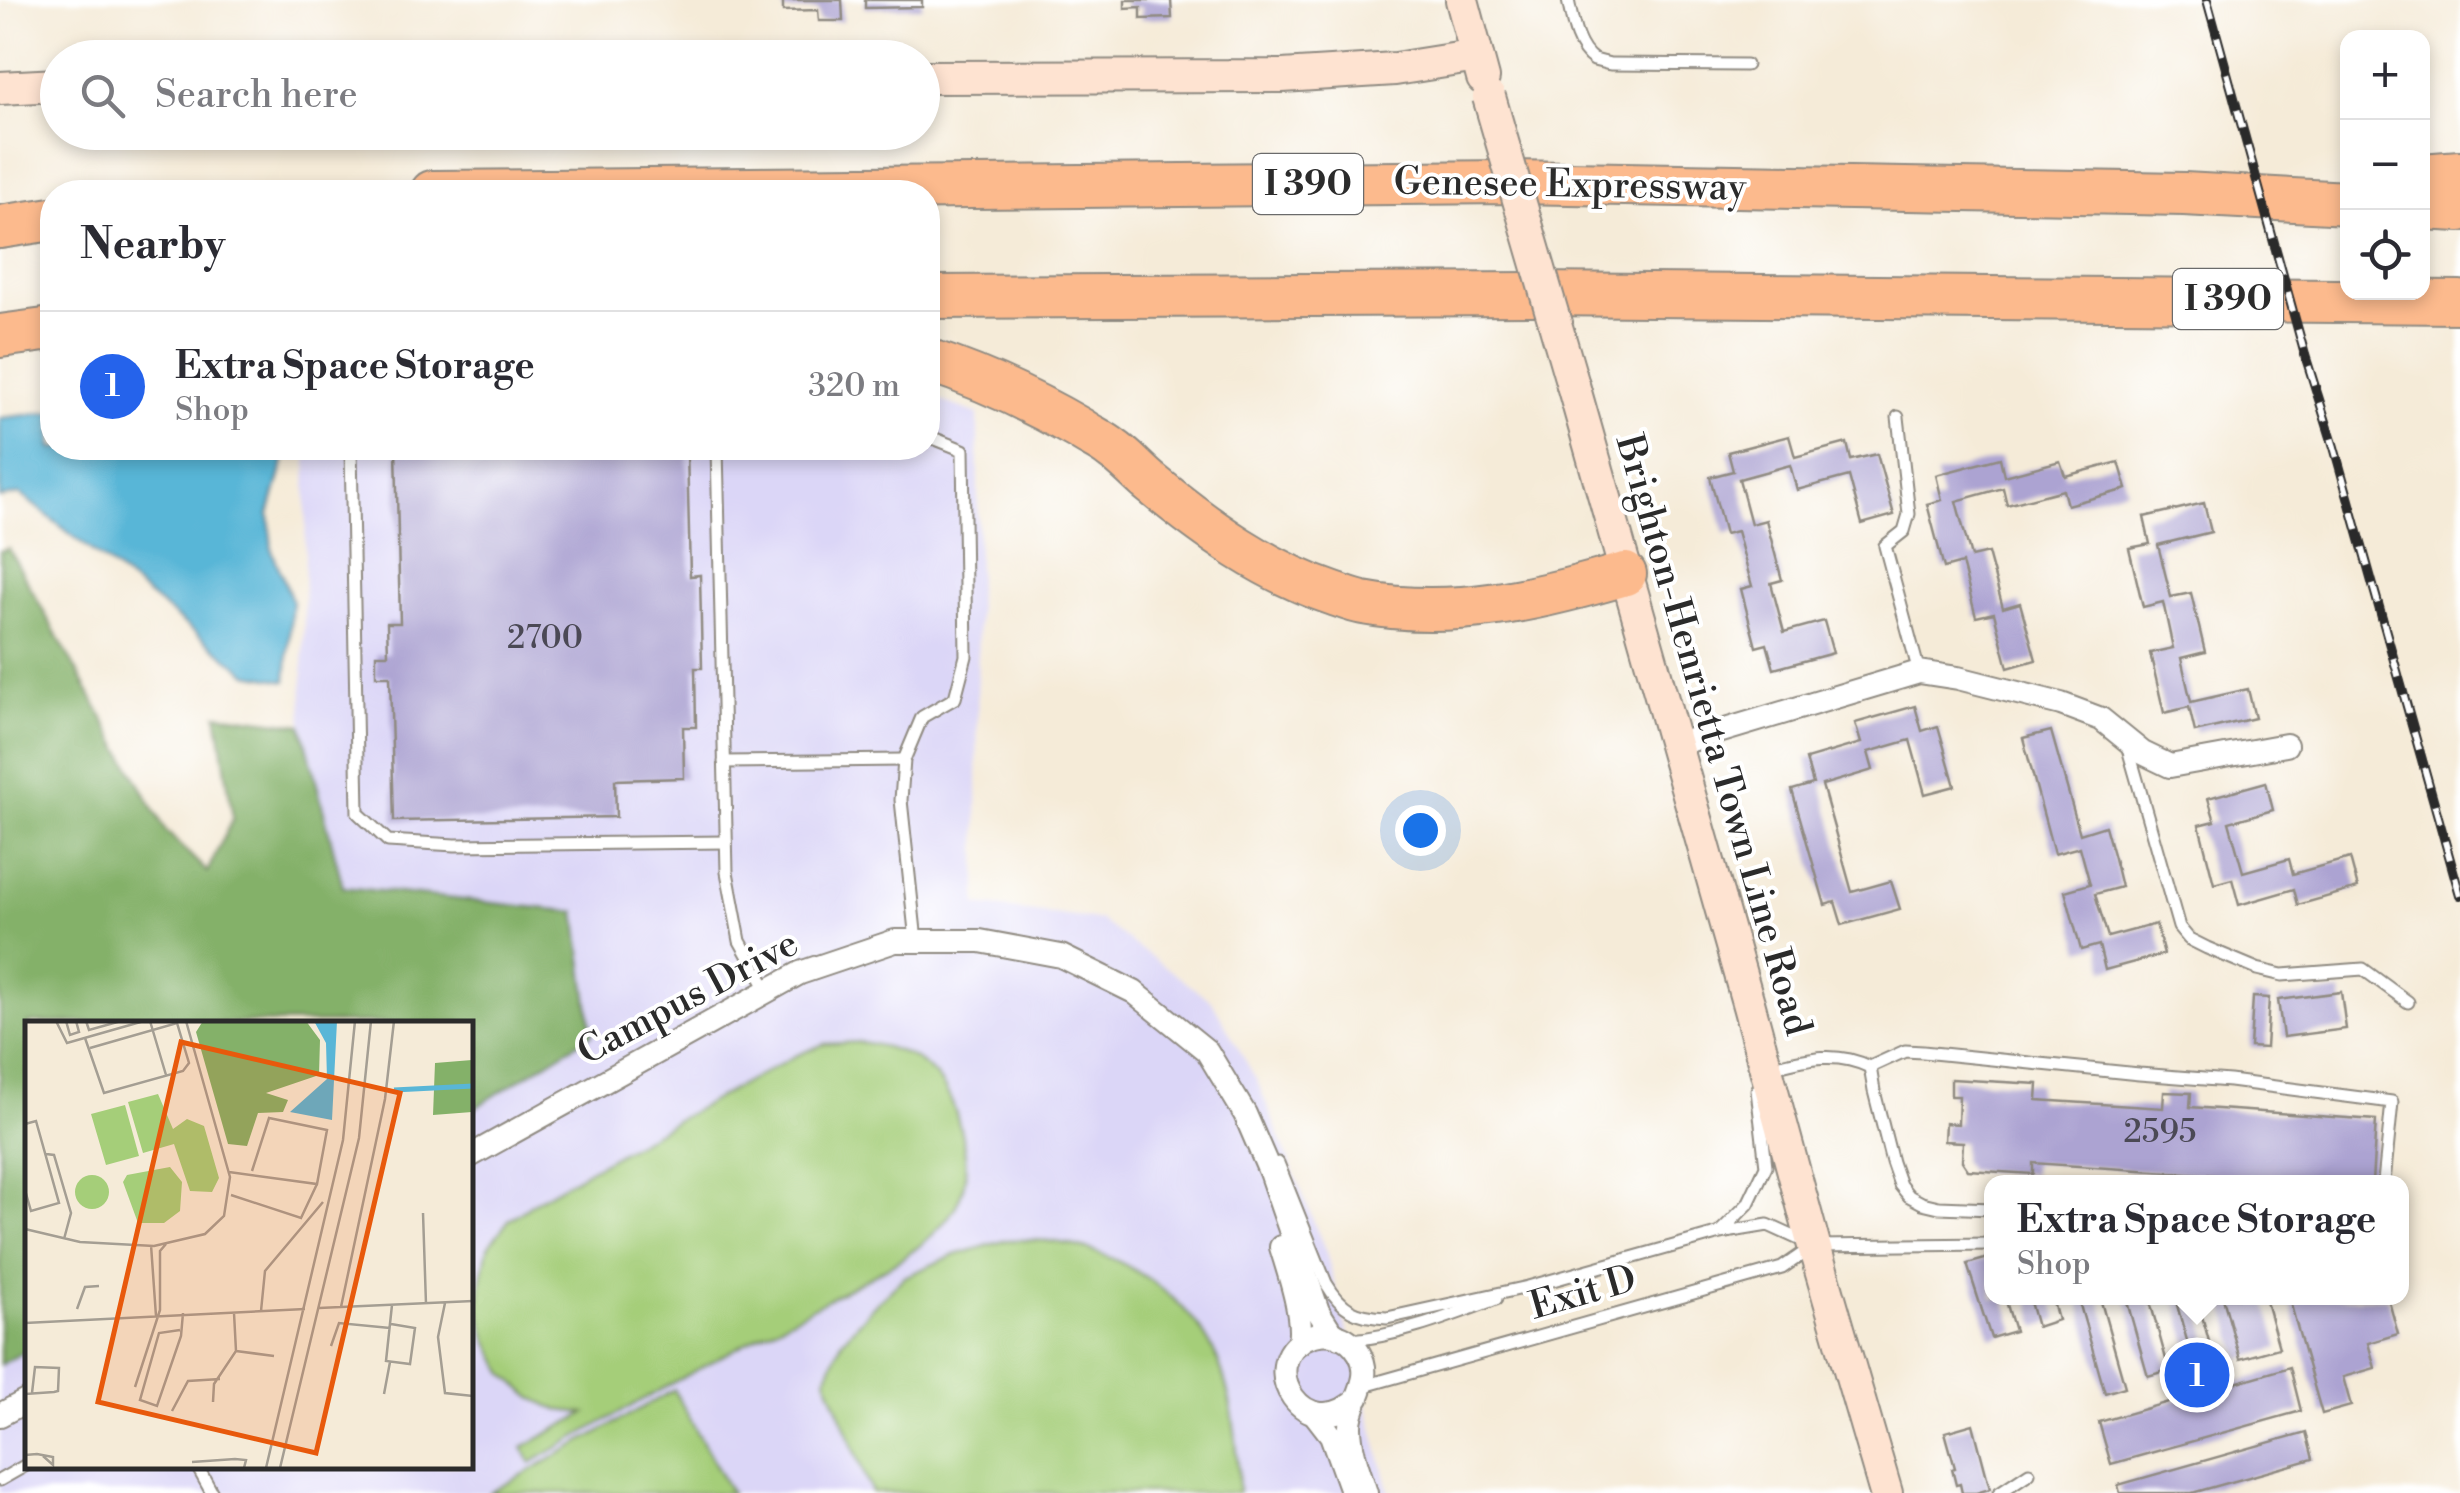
<!DOCTYPE html>
<meta charset="utf-8">
<style>
body{margin:0;font-family:"Libre Bodoni",serif;background:#f2f2f3;color:#2b2b33}
.controls{position:absolute;right:30px;top:30px;display:grid;overflow:hidden;border-radius:20px;box-shadow:0 5px 15px #0003}
.controls button{width:90px;height:90px;display:grid;place-items:center;padding:0;border:0;border-bottom:2px solid #e1e1e2;background:#fff;color:#2b2b33;font:50px sans-serif}
.you{position:absolute;left:1420px;top:830px;width:35px;height:35px;margin:-25px;border:8px solid #fff;border-radius:50%;background:#1a73e8;box-shadow:0 0 0 15px #1a73e833}
.badge{display:grid;place-items:center;width:65px;height:65px;border-radius:50%;background:#2563eb;color:#fff;font-size:32px;font-weight:700}
.pin{position:absolute;translate:-50% -50%;border:5px solid #fff;box-shadow:0 2px 10px #0006}
.popup{position:absolute;left:1984px;top:1175px;width:425px;height:130px;box-sizing:border-box;display:grid;place-content:center;border-radius:20px;background:#fff;filter:drop-shadow(0 2px 8px #0005);font-size:32px;white-space:nowrap;color:#7c7c81}
.popup b{font-size:38px;color:#2b2b33}
.popup::after{content:'';position:absolute;left:50%;top:100%;margin-left:-20px;border:20px solid transparent;border-top-color:#fff}
.list{margin:0;padding:0;list-style:none}
h2{display:flex;justify-content:space-between;align-items:center;height:130px;margin:0;padding:0 40px;font-size:42px}
h2 small{font-size:32px;font-weight:400;color:#7c7c81}
.list li{display:grid;grid-template-columns:65px 1fr auto;gap:30px;align-items:center;box-sizing:border-box;height:150px;padding:0 40px;border-top:2px solid #e1e1e2}
.list b{display:block;font-size:38px;white-space:nowrap}
.list p{margin:0;font-size:32px;white-space:nowrap;color:#7c7c81}
.list em{font-size:32px;font-style:normal;color:#7c7c81}
.icon{flex:none;width:55px;height:55px;fill:none;stroke:currentColor;stroke-width:2;stroke-linecap:round;stroke-linejoin:round}
.map{position:relative;flex:none;width:2460px;height:1493px;overflow:hidden}
.search{position:absolute;background:#fff;box-shadow:0 5px 15px #0003;left:40px;top:40px;width:900px;height:110px;display:flex;align-items:center;gap:25px;box-sizing:border-box;padding:0 35px;border-radius:55px;color:#7c7c81;font-size:38px}
.panel{position:absolute;background:#fff;box-shadow:0 5px 15px #0003;left:40px;top:180px;width:900px;height:280px;border-radius:40px}
.map>svg:first-child{display:block}
.built{fill:#dbd6f7}
.green{fill:#a5ce79;stroke:#687c52;stroke-width:2.5}
.forest{fill:#84b169;stroke:#586e4a;stroke-width:2.5}
.water{fill:#59b6d7;stroke:#427081;stroke-width:2.5}
.building{fill:#aca3d2}
.lines{fill:none;stroke-linecap:round;stroke-linejoin:round}
.lane-casing{stroke:#908b82;stroke-width:15}
.street-casing{stroke:#908b82;stroke-width:26}
.secondary-casing{stroke:#908b82;stroke-width:36}
.highway-casing{stroke:#908b82;stroke-width:46}
.lane{stroke:#fff;stroke-width:11}
.street{stroke:#fff;stroke-width:22}
.secondary{stroke:#fee3d1;stroke-width:32}
.highway{stroke:#fcba8d;stroke-width:42}
.rail-casing{stroke:#2b2b2b;stroke-width:10}
.rail{stroke:#fff;stroke-width:6;stroke-dasharray:19;stroke-linecap:butt}
.secondary-bridge-casing{stroke:#908b82;stroke-width:36;stroke-linecap:butt}
.secondary-bridge{stroke:#fee3d1;stroke-width:32}
.labels{text-anchor:middle;dominant-baseline:central;stroke-width:8;stroke-linejoin:round;paint-order:stroke}
.number-label{font-size:32px;fill:#4b4955}
.shield{fill:#fff;stroke:#6b6b6b;stroke-width:2.5}
.shield-label{font-size:35px;font-weight:bold;fill:#2b2b2b}
.street-label{font-size:38px;fill:#2b2b2b;stroke:#fff}
.inset-river{fill:none;stroke:#59b6d7;stroke-width:5}
.inset-road{fill:none;stroke:#a49e93;stroke-width:2.5}
.view{fill:#e8590c;fill-opacity:0.15;stroke:#e8590c;stroke-width:5}
.inset-edge{fill:none;stroke:#2b2b2b;stroke-width:5}
</style>
<div class="map">
<svg width="2460" height="1493" viewBox="0 0 2460 1493">
<rect width="100%" height="100%" fill="#fff"/>
<filter id="ink" filterUnits="userSpaceOnUse"><feTurbulence type="fractalNoise" baseFrequency=".01" numOctaves="2"/><feDisplacementMap in="SourceGraphic" scale="20" xChannelSelector="R" yChannelSelector="G"/><feConvolveMatrix kernelMatrix="1 2 1 2 8 2 1 2 1" color-interpolation-filters="sRGB"/></filter>
<filter id="wash" filterUnits="userSpaceOnUse"><feTurbulence type="fractalNoise" baseFrequency=".0048" numOctaves="4" result="noise"/><feDisplacementMap in="SourceGraphic" scale="40" xChannelSelector="R" yChannelSelector="G"/><feGaussianBlur stdDeviation="2.25" result="paint"/><feColorMatrix in="noise" values="0 0 0 0 0 0 0 0 0 0 0 0 0 0 0 0 0 1.4 0 .05"/><feComposite in="paint" operator="in"/></filter>
<g filter="url(#wash)">
<rect width="100%" height="100%" fill="#f5ebd8"/>
<!-- built -->
<polygon class="built" points="928,396 978,414 977,905 1100,920 1212,1001 1257,1081 1326,1252 1390,1493 0,1493 0,1365 27,1350 28,1466 470,1466 470,1023 378,1023 302,725 307,448 928,448"/>
<!-- green -->
<g class="green">
<path d="M860 1042C908 1049 940 1064 956 1114 967 1149 973 1185 949 1216 924 1251 882 1270 845 1290 816 1306 786 1321 757 1337 681 1378 606 1420 531 1463L523 1447 586 1413 558 1410 532 1398 505 1374 487 1339 479 1308 481 1282 488 1247 509 1220 537 1200 684 1116 795 1056 824 1044Z"/>
<path d="M1007 1240C1025 1240 1044 1239 1061 1243 1129 1255 1200 1304 1222 1372 1235 1411 1238 1451 1239 1493H872L826 1378 842 1341 871 1308 904 1277 952 1256Z"/>
<polygon points="674,1390 731,1493 490,1493"/>
</g>
<!-- forest -->
<polygon class="forest" points="9,549 166,831 207,872 233,818 217,714 302,725 343,887 576,912 592,1034 470,1111 470,1023 28,1023 27,1350 0,1365 0,551"/>
<!-- water -->
<polygon class="water" points="52,412 52,448 283,448 284,462 269,514 272,551 292,600 286,681 248,674 20,494 0,498 0,418"/>
<g id="blocks">
<!-- building -->
<g class="building">
<polygon points="783,0 842,0 843,21 819,21 818,10 783,11"/>
<polygon points="865,0 922,0 922,7 865,8"/>
<polygon points="1125,0 1171,0 1172,18 1141,19 1141,7 1125,8"/>
<polygon points="1789,436 1795,457 1847,443 1851,460 1877,454 1894,515 1862,524 1849,476 1797,490 1790,465 1739,479 1751,524 1766,520 1782,580 1771,583 1784,632 1824,621 1833,653 1774,669 1767,644 1756,647 1741,589 1752,586 1737,531 1725,534 1710,477 1733,471 1728,452"/>
<polygon points="396,448 687,448 690,576 700,575 702,668 695,668 696,727 683,727 684,778 615,780 616,817 394,821 390,676 376,676 376,654 388,654 387,623 400,623"/>
<polygon points="2000,458 2004,476 2060,461 2065,476 2119,462 2127,489 2067,505 2063,490 2007,505 2003,488 1956,501 1971,557 1988,553 2003,608 2020,603 2036,660 2008,668 1994,613 1976,617 1962,563 1944,568 1927,504 1942,500 1936,475"/>
<polygon points="2204,503 2211,532 2158,545 2171,597 2191,593 2205,652 2181,658 2191,702 2248,689 2255,718 2195,732 2189,707 2164,713 2150,653 2173,648 2163,602 2143,607 2129,548 2150,544 2144,517"/>
<polygon points="1915,706 1922,731 1938,726 1955,786 1925,794 1910,740 1868,752 1873,770 1822,785 1852,892 1891,881 1900,909 1842,925 1835,902 1825,905 1792,790 1813,784 1806,759 1861,743 1855,723"/>
<polygon points="2051,731 2080,834 2105,826 2114,858 2121,887 2095,894 2108,937 2156,924 2164,954 2105,970 2099,945 2081,950 2065,891 2090,884 2080,847 2054,854 2023,738"/>
<polygon points="2266,782 2273,810 2229,822 2243,872 2289,859 2293,874 2350,858 2358,888 2298,905 2294,889 2239,905 2232,879 2214,884 2199,825 2215,821 2208,798"/>
<polygon points="2341,992 2346,1029 2283,1037 2278,1000"/>
<polygon points="2253,997 2269,998 2266,1048 2250,1047"/>
<polygon points="1951,1079 2038,1084 2037,1100 2163,1108 2164,1092 2191,1093 2190,1107 2376,1120 2372,1182 2320,1182 2033,1163 2033,1174 1968,1170 1962,1161 1963,1142 1944,1141 1945,1123 1958,1124 1959,1096 1951,1096"/>
<polygon points="1992,1257 1992,1298 2005,1298 2015,1331 1991,1338 1967,1264"/>
<polygon points="2029,1298 2052,1298 2058,1320 2037,1327"/>
<polygon points="2078,1298 2100,1298 2125,1387 2105,1393"/>
<polygon points="2126,1298 2149,1298 2169,1370 2148,1376"/>
<polygon points="2175,1298 2197,1298 2215,1363 2195,1369"/>
<polygon points="2223,1298 2265,1298 2279,1348 2240,1359"/>
<polygon points="2289,1298 2388,1298 2398,1334 2368,1343 2375,1368 2343,1377 2351,1406 2322,1414"/>
<polygon points="2290,1367 2301,1411 2111,1464 2099,1422"/>
<polygon points="1973,1424 1990,1489 1976,1493 1962,1493 1960,1484 1956,1485 1952,1469 1955,1468 1945,1432"/>
<polygon points="2306,1432 2313,1459 2192,1493 2120,1493 2118,1485"/>
</g>
</g>
</g>
<g filter="url(#ink)">
<use href="#blocks" fill-opacity="0" stroke="#908b82" stroke-width="2.5"/>
<g class="lines">
<defs>
<g id="lane">
<path d="M1568 0C1572 19 1576 48 1594 60 1595 60 1609 64 1610 64L1746 65"/>
<polyline points="1898,417 1909,514 1904,531 1885,546 1919,672"/>
<polyline points="351,448 358,813 388,841 455,845 726,842"/>
<polyline points="717,448 727,872 740,941 768,991"/>
<polyline points="2127,745 2179,927 2189,939 2207,948 2257,969 2282,975 2363,969 2408,1002"/>
<polyline points="724,762 904,760"/>
<polyline points="916,941 901,800 904,760 922,717 955,698 966,656 963,450 928,436"/>
<polyline points="1870,1067 1905,1051 1923,1052 2139,1074 2230,1081 2392,1102 2384,1182"/>
<polyline points="1870,1067 1874,1091 1892,1162 1900,1185 1909,1196 1922,1203 1939,1207 1992,1209"/>
<path d="M1769 1068C1805 1059 1835 1050 1870 1067"/>
<path d="M1278 1163 1326 1283C1342 1310 1356 1317 1387 1318L1528 1287 1720 1233 1768 1225 1814 1246 1992 1244"/>
<polyline points="1721,1231 1748,1204 1766,1166 1757,1090"/>
<path d="M1351 1340C1400 1336 1450 1316 1496 1299"/>
<polyline points="1364,1386 1782,1268 1811,1248"/>
<polyline points="197,1466 212,1493"/>
<polyline points="0,1480 28,1464"/>
<polyline points="1999,1493 2029,1473"/>
</g>
<g id="street">
<polyline points="1675,745 1919,672 1958,678 2061,704 2101,719 2143,753 2170,766 2286,745"/>
<polyline points="470,1156 800,973 895,941 980,941 1061,956 1134,992 1207,1051 1245,1114 1270,1172 1318,1311 1330,1330 1340,1337"/>
<path d="M1281 1247C1289 1274 1304 1316 1299 1343"/>
<path d="M1358 1398C1306 1449 1254 1365 1306 1338 1315 1334 1326 1332 1336 1335 1346 1337 1354 1345 1359 1353 1375 1380 1350 1400 1350 1426 1350 1449 1359 1471 1366 1493"/>
<polyline points="1314,1413 1331,1435 1349,1485"/>
<polyline points="0,1415 28,1400"/>
</g>
<g id="secondary">
<polyline points="1462,0 1483,78"/>
<polyline points="922,77 1282,76 1395,69 1477,56"/>
<polyline points="0,88 58,85"/>
<polyline points="1573,385 1749,1006 1814,1246 1886,1493"/>
</g>
<g id="highway">
<polyline points="2422,175 2460,172"/>
<polyline points="432,192 1510,182 2184,194 2348,203"/>
<polyline points="2422,208 2460,210"/>
<polyline points="0,227 52,219"/>
<polyline points="928,297 1537,294 2460,302"/>
<polyline points="0,336 52,329"/>
<path d="M928 360C980 377 1032 401 1080 429 1090 436 1102 441 1112 449 1127 459 1138 473 1152 484 1208 530 1265 571 1334 594 1343 597 1353 601 1363 603 1452 620 1540 599 1625 574"/>
</g>
</defs>
<!-- lane casing -->
<use href="#lane" class="lane-casing"/>
<!-- street casing -->
<use href="#street" class="street-casing"/>
<!-- secondary casing -->
<use href="#secondary" class="secondary-casing"/>
<!-- highway casing -->
<use href="#highway" class="highway-casing"/>
<!-- lane -->
<use href="#lane" class="lane"/>
<!-- street -->
<use href="#street" class="street"/>
<!-- secondary -->
<use href="#secondary" class="secondary"/>
<!-- highway -->
<use href="#highway" class="highway"/>
<defs>
<polyline id="rail" points="2207,0 2305,355 2334,447 2460,895"/>
</defs>
<!-- rail casing -->
<use href="#rail" class="rail-casing"/>
<!-- rail -->
<use href="#rail" class="rail"/>
<defs>
<polyline id="secondary-bridge" points="1489,97 1573,385"/>
</defs>
<!-- secondary-bridge casing -->
<use href="#secondary-bridge" class="secondary-bridge-casing"/>
<!-- secondary-bridge -->
<use href="#secondary-bridge" class="secondary-bridge"/>
</g>
</g>
<g class="labels">
<!-- number labels -->
<g class="number-label">
<text x="545" y="638">2700</text>
<text x="2160" y="1132">2595</text>
</g>
<!-- shield labels -->
<g class="shield">
<rect x="1253" y="154" width="110" height="60" rx="8"/>
<rect x="2173" y="269" width="110" height="60" rx="8"/>
</g>
<g class="shield-label">
<text x="1308" y="184">I 390</text>
<text x="2228" y="299">I 390</text>
</g>
<!-- street labels -->
<g class="street-label">
<text transform="translate(1570 185) rotate(1)">Genesee Expressway</text>
<text transform="translate(1713 735) rotate(74)">Brighton-Henrietta Town Line Road</text>
<text transform="translate(688 998) rotate(-28)">Campus Drive</text>
<text transform="translate(1583 1293) rotate(-16)">Exit D</text>
</g>
</g>
<!-- overview -->
<g transform="translate(25 1021)">
<rect width="448" height="448" fill="#f5ebd8"/>
<path d="M133 73 148 108 162 98 179 105 194 157 187 171 165 170 149 123 118 132 103 81ZM100 84 114 135 81 144 66 93ZM145 146 157 161 155 190 139 202H113L98 161 102 154ZM50 171a17 17 0 1 1 34 0a17 17 0 1 1-34 0Z" fill="#a5ce79"/>
<path d="M178 0H281L295 19 294 54 241 72 263 79 258 91 233 92 222 125 203 123 171 11ZM447 39V91L408 94 410 42Z" fill="#84b169"/>
<path d="M289 0H312L307 99 265 91 302 58 301 22Z" fill="#59b6d7"/>
<path class="inset-river" d="M369 69 448 65"/>
<path class="inset-road" d="M31 0 42 22 119 0M41 0 45 14 54 11 51 0M61 0 64 9 96 0M125 0 141 54M60 17 79 72 158 50 164 42 152 2 65 27M0 103 11 100 34 182 6 190 0 169M21 133 29 134 46 192 39 218M204 151 292 163 302 109 244 97 227 150M206 174 276 197 292 163M398 192 401 283M0 208 55 221 129 225 180 213 199 195 205 156 161 0M126 224 131 295M420 282 413 316 420 372 448 375M316 286 360 78 369 0M294 287 448 280M52 288 60 266 74 265M236 290 240 250 298 181M0 302 280 288M366 303 390 307 385 343 361 340 367 284M155 309 134 312 115 379 132 385 156 315 158 292M306 325 314 302 365 307M211 330 249 335M110 366 135 289V230L141 223M0 373 29 371 33 370 34 347 10 346 7 372M359 373 365 341M188 381 189 363 211 330 209 292M147 390 163 360 195 358M0 434 12 433 28 436V444L18 435M167 441 210 438 221 439 219 447M241 447 318 119 330 0M255 447 334 117 346 0"/>
<path class="view" d="M156 21 375 72 291 432 73 381Z"/>
<rect width="448" height="448" class="inset-edge"/>
</g>
</svg>
<div class="controls">
<button>+</button>
<button>−</button>
<button><svg class="icon" aria-label="locate" viewBox="0 0 24 24"><circle cx="12" cy="12" r="6"/><path d="M12 2v4M12 18v4M2 12h4M18 12h4"/></svg></button>
</div>
<div class="you"></div>
<div class="pin badge" style="left:2197px;top:1375px">1</div>
<div class="popup"><b>Extra Space Storage</b>Shop</div>
<div class="search"><svg class="icon" aria-label="search" viewBox="0 0 24 24"><circle cx="10" cy="10" r="6"/><path d="M15 15l6 6"/></svg>Search here</div>
<section class="panel">
<h2>Nearby<small></small></h2>
<ul class="list">
<li><span class="badge">1</span><div><b>Extra Space Storage</b><p>Shop</p></div><em>320 m</em></li>
</ul>
</section>
</div>
